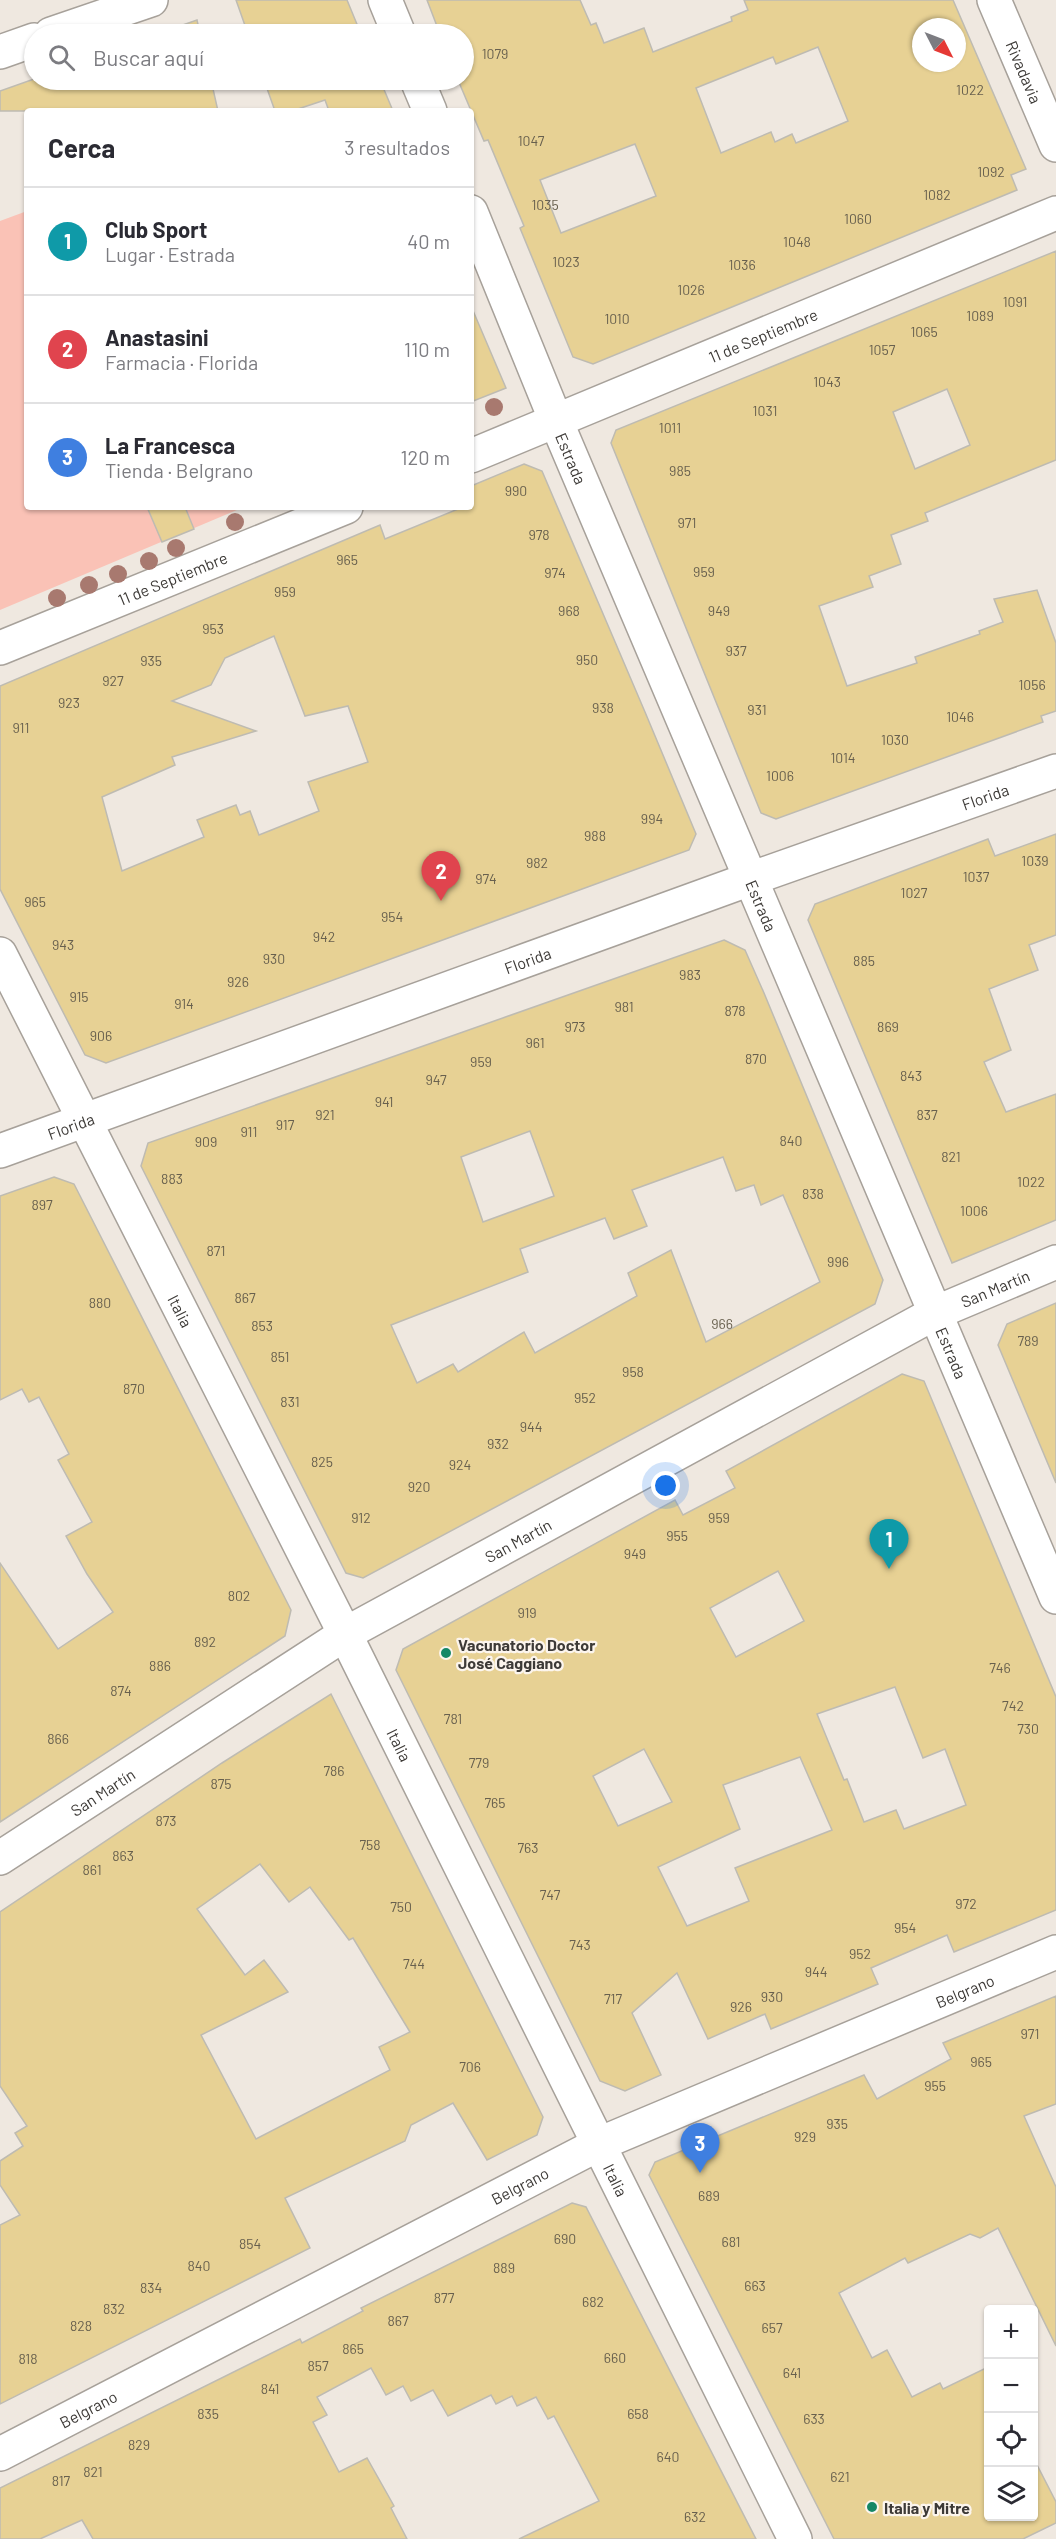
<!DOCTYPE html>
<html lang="es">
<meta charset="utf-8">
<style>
body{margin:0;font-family:Barlow,sans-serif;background:#f2f2f3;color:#2b2b33}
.controls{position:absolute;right:18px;bottom:18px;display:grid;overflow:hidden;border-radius:6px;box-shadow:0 2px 4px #0004}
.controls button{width:54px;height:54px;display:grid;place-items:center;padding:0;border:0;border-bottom:2px solid #e1e1e2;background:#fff;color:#2b2b33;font:30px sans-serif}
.compass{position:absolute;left:912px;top:18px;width:54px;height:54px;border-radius:50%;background:#fff;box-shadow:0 2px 4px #0004;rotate:132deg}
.you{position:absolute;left:666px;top:1486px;width:21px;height:21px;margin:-15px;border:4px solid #fff;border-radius:50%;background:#1a73e8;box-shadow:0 0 0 9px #1a73e833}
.badge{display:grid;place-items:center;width:39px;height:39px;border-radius:50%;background:#ea580c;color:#fff;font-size:20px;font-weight:700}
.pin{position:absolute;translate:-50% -50px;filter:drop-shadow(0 2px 3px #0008)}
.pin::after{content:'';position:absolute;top:32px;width:21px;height:18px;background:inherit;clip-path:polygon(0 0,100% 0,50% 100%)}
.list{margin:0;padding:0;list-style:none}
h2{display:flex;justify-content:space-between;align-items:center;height:78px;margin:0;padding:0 24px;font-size:26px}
h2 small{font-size:20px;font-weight:400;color:#7c7c81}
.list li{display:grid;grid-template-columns:39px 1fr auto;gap:18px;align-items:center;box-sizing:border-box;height:108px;padding:0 24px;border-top:2px solid #e1e1e2}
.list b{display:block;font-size:22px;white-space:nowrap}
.list p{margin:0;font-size:20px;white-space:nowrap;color:#7c7c81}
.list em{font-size:20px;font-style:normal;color:#7c7c81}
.icon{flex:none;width:33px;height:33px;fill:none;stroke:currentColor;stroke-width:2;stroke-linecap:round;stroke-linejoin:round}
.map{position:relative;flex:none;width:1056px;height:2539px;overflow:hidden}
.search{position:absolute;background:#fff;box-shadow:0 2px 4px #0004;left:24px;top:24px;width:450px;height:66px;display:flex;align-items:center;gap:15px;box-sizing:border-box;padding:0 21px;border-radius:33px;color:#7c7c81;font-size:22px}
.panel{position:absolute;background:#fff;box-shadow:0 2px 4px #0004;left:24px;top:108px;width:450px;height:402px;border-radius:6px}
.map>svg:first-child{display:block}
.green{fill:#fac2b6}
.building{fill:#e7d194;stroke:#bebbb2;stroke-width:1.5;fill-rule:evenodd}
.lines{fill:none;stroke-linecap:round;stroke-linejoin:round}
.minor-casing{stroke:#a7a19a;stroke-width:36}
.minor{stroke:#fff;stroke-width:33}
.tree{fill:#a8796f}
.poi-dot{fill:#158766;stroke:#fcf5ed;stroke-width:2}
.labels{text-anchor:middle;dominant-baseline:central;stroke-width:4.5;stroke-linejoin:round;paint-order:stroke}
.number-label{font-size:14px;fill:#68604e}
.street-label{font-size:16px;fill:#3d3a37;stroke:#fcf5ed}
.poi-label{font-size:16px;font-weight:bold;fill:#3d3a37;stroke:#fcf5ed;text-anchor:start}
</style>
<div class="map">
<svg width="1056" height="2539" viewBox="0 0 1056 2539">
<rect width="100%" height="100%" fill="#efe8e0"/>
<!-- green -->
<polygon class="green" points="27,211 27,507 244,507 0,610 0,221"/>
<!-- building -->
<g class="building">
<polygon points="236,0 347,0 361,34 248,34"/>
<path d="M427 0H580L591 25 596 23 604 43 644 28 653 52 732 21 731 17 748 10 744 0H953L1026 169 1011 175 1017 190 593 364 573 357 520 228 524 226 488 140 484 141 458 80H464V34H440ZM921 27H957V63H921ZM818 47 848 121 796 143 792 134 775 142 771 132 721 153 696 88 773 57 776 64ZM635 144 656 196 561 233 540 180Z"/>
<polygon points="197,20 200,34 157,34"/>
<polygon points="34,79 211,80 218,111 0,111 0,91"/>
<polygon points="264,80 380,80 393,111 329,111 325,100 292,111 275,111"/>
<path d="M1056 251V460L925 513 928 521 891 535 901 564 869 576 873 587 819 606 847 686 917 663 915 657 980 634 979 631 1003 622 994 599 1037 590 1056 643V711L1041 716 1043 722 776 819 761 813 611 443 616 430ZM947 389 970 445 915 469 893 412Z"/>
<polygon points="471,306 506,388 471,402"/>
<path d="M524 464 542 471 645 712 696 834 689 850 106 1063 85 1055 0 889V686L380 525 385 539 463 507H471V486ZM274 636 305 716 348 706 368 762 308 782 319 811 259 835 250 811 240 815 236 805 197 820 204 837 122 871 102 797 175 765 172 757 256 731 172 701 211 685 225 658Z"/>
<polygon points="147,507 185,507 194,529 162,542"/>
<polygon points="1056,834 1056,935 1029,945 1038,970 989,989 1011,1050 984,1062 1006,1112 1056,1094 1056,1220 952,1263 808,920 815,904 988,839 995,856"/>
<path d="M724 940 745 950 764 993 883 1280 875 1304 363 1578 346 1573 141 1166 148 1143ZM530 1131 554 1196 483 1222 461 1157ZM723 1157 736 1191 754 1185 761 1205 783 1195 820 1282 706 1342 671 1250 628 1273 637 1296 535 1353 524 1332 458 1372 453 1364 417 1383 391 1325 528 1272 520 1249 605 1218 614 1239 647 1226 632 1190Z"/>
<polygon points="54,1177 74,1184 291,1610 285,1636 0,1822 0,1563 58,1649 113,1612 87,1574 66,1536 92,1522 58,1460 69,1454 39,1397 29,1402 22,1389 0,1400 0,1196"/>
<polygon points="1056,1303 1056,1483 998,1345 1007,1324"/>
<path d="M902 1374 924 1381 1056 1697V1910L954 1952 947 1935 871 1968 878 1984 771 2029 765 2014 708 2039 677 1973 632 2013 661 2075 625 2091 600 2081 396 1670 403 1649 675 1500 683 1515 735 1488 726 1471ZM778 1571 804 1621 736 1657 710 1608ZM895 1687 923 1758 945 1749 966 1805 904 1829 896 1810 864 1822 847 1779 844 1780 817 1714ZM644 1749 672 1802 618 1826 593 1776ZM800 1757 832 1830 735 1868 749 1901 687 1926 658 1867 740 1829 723 1785Z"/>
<path d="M331 1694 543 2117 537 2135 487 2160 453 2103 411 2125 405 2141 285 2198 310 2248 0 2404V2225L20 2215 0 2185V2161L23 2146 15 2133 27 2126 0 2086V1912L222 1763ZM260 1864 289 1902 310 1887 349 1940 353 1938 410 2032 379 2047 390 2070 256 2139 201 2035 288 1992 264 1960 245 1975 197 1909Z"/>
<polygon points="1056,1996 1056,2104 1024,2116 1056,2187 1056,2346 998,2228 980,2238 970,2234 908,2263 905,2258 839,2293 872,2358 887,2350 912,2397 940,2383 943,2389 986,2368 988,2373 988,2517 1034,2517 1034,2459 1056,2502 1056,2523 1023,2539 834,2539 649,2175 655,2162 864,2075 877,2099 951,2059 943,2043"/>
<polygon points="572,2203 586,2207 756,2539 519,2539 599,2501 554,2416 548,2419 536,2397 517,2406 512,2396 496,2404 491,2395 448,2416 433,2390 411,2401 403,2386 386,2395 371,2368 317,2397 327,2415 313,2422 339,2472 367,2458 394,2506 391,2508 407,2539 93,2539 82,2520 40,2539 0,2539 0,2488 300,2339 302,2343 363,2311 361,2308"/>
</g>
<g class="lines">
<defs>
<g id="minor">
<polyline points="385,0 399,34"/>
<path id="s1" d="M994 0 1056 145"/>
<polyline points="51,34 151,0"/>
<polyline points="0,52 34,40"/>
<polyline points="417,80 430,111"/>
<path id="s2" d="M471 212 556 421 1056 1597"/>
<path id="s3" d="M471 456 1056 213"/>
<path id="s4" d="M0 648 346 507"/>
<path id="s5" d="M0 954 345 1634 795 2539"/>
<path id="s6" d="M0 1151 750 879 1056 771"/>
<path id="s7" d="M0 1858 345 1634 935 1313 1056 1262"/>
<path id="s8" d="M0 2454 599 2144 1056 1952"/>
</g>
</defs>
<!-- minor casing -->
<use href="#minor" class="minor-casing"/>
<!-- minor -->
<use href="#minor" class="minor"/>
</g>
<!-- trees -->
<g class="tree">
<circle cx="494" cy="407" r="9"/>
<circle cx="235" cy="522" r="9"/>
<circle cx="176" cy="548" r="9"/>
<circle cx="149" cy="561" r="9"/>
<circle cx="118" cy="574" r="9"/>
<circle cx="89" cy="585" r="9"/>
<circle cx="57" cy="598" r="9"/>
</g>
<!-- markers -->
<g class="poi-dot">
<circle cx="446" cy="1653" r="6"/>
<circle cx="872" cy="2507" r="6"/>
</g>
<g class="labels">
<!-- number labels -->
<g class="number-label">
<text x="495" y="53">1079</text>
<text x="970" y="89">1022</text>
<text x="531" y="140">1047</text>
<text x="991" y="171">1092</text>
<text x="937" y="194">1082</text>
<text x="545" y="204">1035</text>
<text x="858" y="218">1060</text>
<text x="797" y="241">1048</text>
<text x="566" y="261">1023</text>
<text x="742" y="264">1036</text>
<text x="691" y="289">1026</text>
<text x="1015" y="301">1091</text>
<text x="980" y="315">1089</text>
<text x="617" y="318">1010</text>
<text x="924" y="331">1065</text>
<text x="882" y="349">1057</text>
<text x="827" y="381">1043</text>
<text x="765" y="410">1031</text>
<text x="670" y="427">1011</text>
<text x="680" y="470">985</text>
<text x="516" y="490">990</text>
<text x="687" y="522">971</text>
<text x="539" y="534">978</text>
<text x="347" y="559">965</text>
<text x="704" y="571">959</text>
<text x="555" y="572">974</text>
<text x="285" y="591">959</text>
<text x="569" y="610">968</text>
<text x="719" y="610">949</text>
<text x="213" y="628">953</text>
<text x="736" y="650">937</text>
<text x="587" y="659">950</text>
<text x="151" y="660">935</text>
<text x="113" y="680">927</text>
<text x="1032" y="684">1056</text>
<text x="69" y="702">923</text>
<text x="603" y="707">938</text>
<text x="757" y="709">931</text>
<text x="960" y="716">1046</text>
<text x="21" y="727">911</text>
<text x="895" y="739">1030</text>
<text x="843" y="757">1014</text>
<text x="780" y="775">1006</text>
<text x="652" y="818">994</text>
<text x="595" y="835">988</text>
<text x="1035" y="860">1039</text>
<text x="537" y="862">982</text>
<text x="976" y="876">1037</text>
<text x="486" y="878">974</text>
<text x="914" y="892">1027</text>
<text x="35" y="901">965</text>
<text x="392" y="916">954</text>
<text x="324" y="936">942</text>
<text x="63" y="944">943</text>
<text x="274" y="958">930</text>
<text x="864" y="960">885</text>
<text x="690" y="974">983</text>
<text x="238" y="981">926</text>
<text x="79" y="996">915</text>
<text x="184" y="1003">914</text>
<text x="624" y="1006">981</text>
<text x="735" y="1010">878</text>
<text x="575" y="1026">973</text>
<text x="888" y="1026">869</text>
<text x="101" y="1035">906</text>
<text x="535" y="1042">961</text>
<text x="756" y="1058">870</text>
<text x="481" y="1061">959</text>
<text x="911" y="1075">843</text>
<text x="436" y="1079">947</text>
<text x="384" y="1101">941</text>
<text x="325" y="1114">921</text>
<text x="927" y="1114">837</text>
<text x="285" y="1124">917</text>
<text x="249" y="1131">911</text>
<text x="791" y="1140">840</text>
<text x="206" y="1141">909</text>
<text x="951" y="1156">821</text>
<text x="172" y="1178">883</text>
<text x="1031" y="1181">1022</text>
<text x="813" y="1193">838</text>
<text x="42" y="1204">897</text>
<text x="974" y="1210">1006</text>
<text x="216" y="1250">871</text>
<text x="838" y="1261">996</text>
<text x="245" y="1297">867</text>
<text x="100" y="1302">880</text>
<text x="722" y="1323">966</text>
<text x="262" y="1325">853</text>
<text x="1028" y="1340">789</text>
<text x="280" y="1356">851</text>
<text x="633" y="1371">958</text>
<text x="134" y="1388">870</text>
<text x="585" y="1397">952</text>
<text x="290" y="1401">831</text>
<text x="531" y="1426">944</text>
<text x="498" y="1443">932</text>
<text x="322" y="1461">825</text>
<text x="460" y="1464">924</text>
<text x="419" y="1486">920</text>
<text x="361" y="1517">912</text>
<text x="719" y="1517">959</text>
<text x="677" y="1535">955</text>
<text x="635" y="1553">949</text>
<text x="239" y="1595">802</text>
<text x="527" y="1612">919</text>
<text x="205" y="1641">892</text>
<text x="160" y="1665">886</text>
<text x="1000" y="1667">746</text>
<text x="121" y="1690">874</text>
<text x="1013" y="1705">742</text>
<text x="453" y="1718">781</text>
<text x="1028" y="1728">730</text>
<text x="58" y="1738">866</text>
<text x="479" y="1762">779</text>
<text x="334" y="1770">786</text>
<text x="221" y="1783">875</text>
<text x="495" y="1802">765</text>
<text x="166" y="1820">873</text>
<text x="370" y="1844">758</text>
<text x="528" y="1847">763</text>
<text x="123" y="1855">863</text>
<text x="92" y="1869">861</text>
<text x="550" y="1894">747</text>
<text x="966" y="1903">972</text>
<text x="401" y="1906">750</text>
<text x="905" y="1927">954</text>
<text x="580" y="1944">743</text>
<text x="860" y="1953">952</text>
<text x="414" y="1963">744</text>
<text x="816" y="1971">944</text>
<text x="772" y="1996">930</text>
<text x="613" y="1998">717</text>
<text x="741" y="2006">926</text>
<text x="1030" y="2033">971</text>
<text x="981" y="2061">965</text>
<text x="470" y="2066">706</text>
<text x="935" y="2085">955</text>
<text x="837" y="2123">935</text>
<text x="805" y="2136">929</text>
<text x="709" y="2195">689</text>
<text x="565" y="2238">690</text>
<text x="731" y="2241">681</text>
<text x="250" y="2243">854</text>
<text x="199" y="2265">840</text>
<text x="504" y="2267">889</text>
<text x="755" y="2285">663</text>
<text x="151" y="2287">834</text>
<text x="444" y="2297">877</text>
<text x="593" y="2301">682</text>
<text x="114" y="2308">832</text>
<text x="398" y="2320">867</text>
<text x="81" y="2325">828</text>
<text x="772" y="2327">657</text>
<text x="353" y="2348">865</text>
<text x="615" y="2357">660</text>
<text x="28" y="2358">818</text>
<text x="318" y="2365">857</text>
<text x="792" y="2372">641</text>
<text x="270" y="2388">841</text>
<text x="208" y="2413">835</text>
<text x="638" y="2413">658</text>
<text x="814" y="2418">633</text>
<text x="139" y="2444">829</text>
<text x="668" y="2456">640</text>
<text x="93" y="2471">821</text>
<text x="840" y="2476">621</text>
<text x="61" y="2480">817</text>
<text x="695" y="2516">632</text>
</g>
<!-- street labels -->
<g class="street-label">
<text stroke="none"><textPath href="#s1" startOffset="78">Rivadavia</textPath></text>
<text stroke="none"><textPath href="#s3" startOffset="316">11 de Septiembre</textPath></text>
<text stroke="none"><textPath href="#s2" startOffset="266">Estrada</textPath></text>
<text stroke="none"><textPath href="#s4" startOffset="186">11 de Septiembre</textPath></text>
<text stroke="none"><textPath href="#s6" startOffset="1047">Florida</textPath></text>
<text stroke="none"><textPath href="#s2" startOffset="752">Estrada</textPath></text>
<text stroke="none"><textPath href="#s6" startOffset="561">Florida</textPath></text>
<text stroke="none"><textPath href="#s6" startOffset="75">Florida</textPath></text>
<text stroke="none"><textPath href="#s7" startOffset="1148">San Martín</textPath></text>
<text stroke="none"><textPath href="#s5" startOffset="400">Italia</textPath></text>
<text stroke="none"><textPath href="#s2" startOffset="1238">Estrada</textPath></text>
<text stroke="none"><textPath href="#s7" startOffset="608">San Martín</textPath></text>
<text stroke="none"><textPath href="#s5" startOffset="886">Italia</textPath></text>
<text stroke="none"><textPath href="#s7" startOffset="122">San Martín</textPath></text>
<text stroke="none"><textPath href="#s8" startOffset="1071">Belgrano</textPath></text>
<text stroke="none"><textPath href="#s5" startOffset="1372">Italia</textPath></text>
<text stroke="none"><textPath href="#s8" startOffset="585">Belgrano</textPath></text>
<text stroke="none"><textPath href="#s8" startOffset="99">Belgrano</textPath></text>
</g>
<!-- poi labels -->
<g class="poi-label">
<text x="458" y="1644">Vacunatorio Doctor<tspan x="458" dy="18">José Caggiano</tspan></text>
<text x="884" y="2507">Italia y Mitre</text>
</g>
</g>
</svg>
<div class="controls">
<button>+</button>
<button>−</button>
<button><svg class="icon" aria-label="locate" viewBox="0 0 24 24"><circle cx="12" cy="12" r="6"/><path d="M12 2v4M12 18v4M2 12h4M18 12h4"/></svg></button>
<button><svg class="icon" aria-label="layers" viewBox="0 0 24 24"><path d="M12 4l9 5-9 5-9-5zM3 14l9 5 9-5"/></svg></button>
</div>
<svg class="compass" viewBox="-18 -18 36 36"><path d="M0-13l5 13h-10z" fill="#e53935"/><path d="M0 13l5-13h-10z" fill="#7c7c81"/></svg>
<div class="you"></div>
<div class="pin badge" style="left:889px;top:1569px;background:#0f9aa8">1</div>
<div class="pin badge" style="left:441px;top:901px;background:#e0444e">2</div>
<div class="pin badge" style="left:700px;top:2173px;background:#3f7fe0">3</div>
<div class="search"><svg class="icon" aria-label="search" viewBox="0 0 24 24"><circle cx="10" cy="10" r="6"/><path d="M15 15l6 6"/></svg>Buscar aquí</div>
<section class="panel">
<h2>Cerca<small>3 resultados</small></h2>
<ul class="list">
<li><span class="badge" style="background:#0f9aa8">1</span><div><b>Club Sport</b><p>Lugar · Estrada</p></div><em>40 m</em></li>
<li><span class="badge" style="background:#e0444e">2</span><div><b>Anastasini</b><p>Farmacia · Florida</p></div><em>110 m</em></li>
<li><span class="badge" style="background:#3f7fe0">3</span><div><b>La Francesca</b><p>Tienda · Belgrano</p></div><em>120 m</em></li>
</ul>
</section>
</div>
